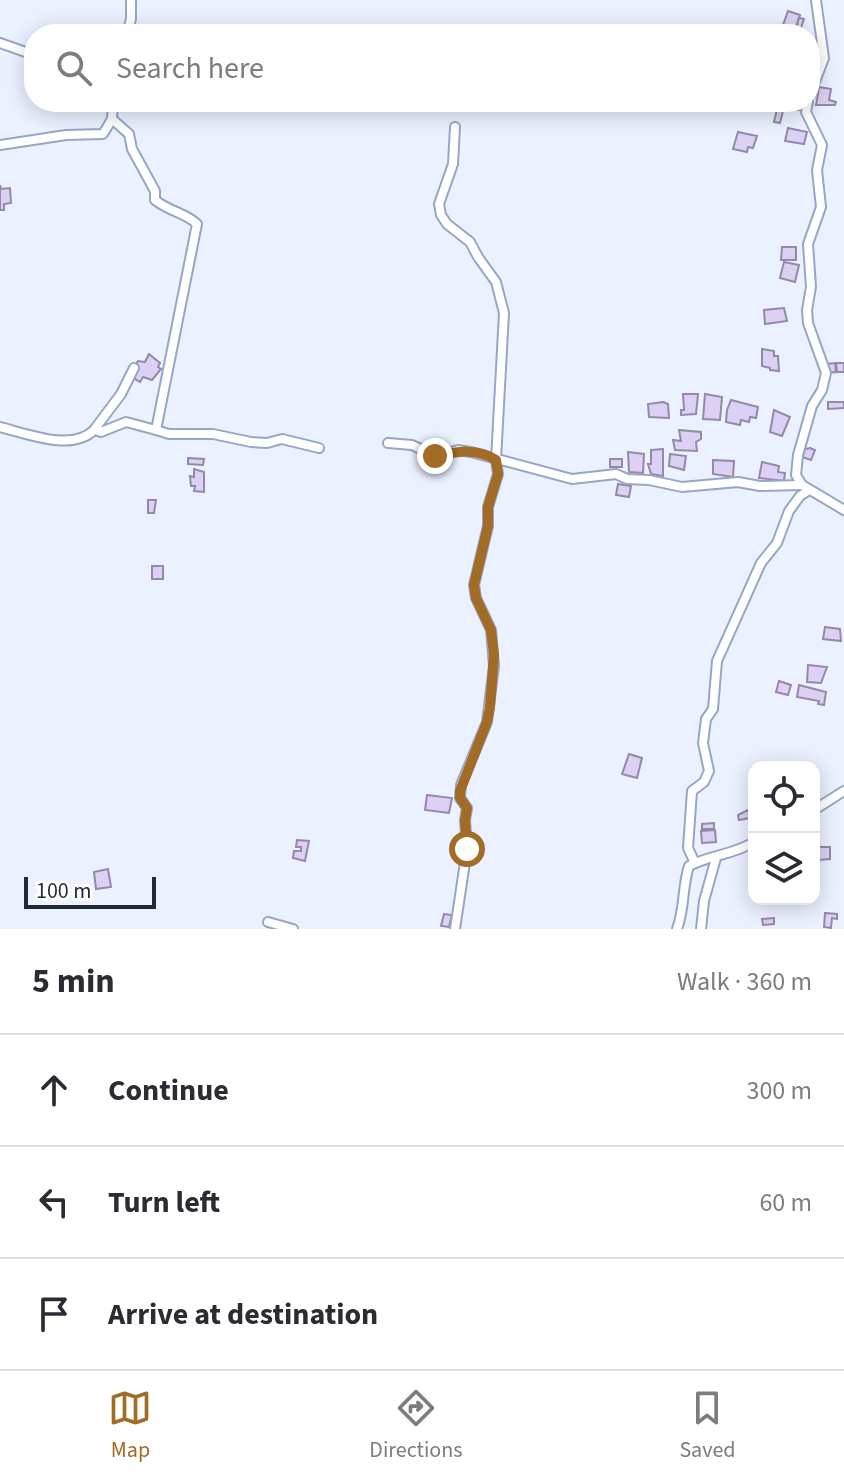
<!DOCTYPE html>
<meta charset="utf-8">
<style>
body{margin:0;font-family:"Source Sans 3",sans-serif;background:#f2f2f3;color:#2b2b33}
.controls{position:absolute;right:24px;bottom:24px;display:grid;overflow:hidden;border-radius:16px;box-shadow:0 4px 20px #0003}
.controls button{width:72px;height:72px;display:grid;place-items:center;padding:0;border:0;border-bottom:2px solid #e1e1e2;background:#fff;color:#2b2b33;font:40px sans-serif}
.scale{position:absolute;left:24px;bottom:20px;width:132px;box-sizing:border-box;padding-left:8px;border:4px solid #242936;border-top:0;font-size:22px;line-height:28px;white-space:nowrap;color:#242936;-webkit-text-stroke:6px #fefefe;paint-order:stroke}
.stop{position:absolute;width:24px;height:24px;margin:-18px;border:6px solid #a26c26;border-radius:50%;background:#fff}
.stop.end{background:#a26c26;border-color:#fff;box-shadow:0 2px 8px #0008}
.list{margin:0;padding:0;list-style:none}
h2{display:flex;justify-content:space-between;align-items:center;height:104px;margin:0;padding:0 32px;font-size:34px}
h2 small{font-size:26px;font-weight:400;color:#7c7c81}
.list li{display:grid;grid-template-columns:52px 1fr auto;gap:24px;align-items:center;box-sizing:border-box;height:112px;padding:0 32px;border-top:2px solid #e1e1e2}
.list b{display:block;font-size:30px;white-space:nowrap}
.list em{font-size:26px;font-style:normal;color:#7c7c81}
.icon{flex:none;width:44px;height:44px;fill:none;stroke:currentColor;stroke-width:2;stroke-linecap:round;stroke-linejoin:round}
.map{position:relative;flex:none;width:844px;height:929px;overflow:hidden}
.search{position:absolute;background:#fff;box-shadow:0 4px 20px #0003;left:24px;right:24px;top:24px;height:88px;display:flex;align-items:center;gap:20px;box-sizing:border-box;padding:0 28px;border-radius:32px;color:#7c7c81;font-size:30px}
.sheet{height:440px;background:#fff}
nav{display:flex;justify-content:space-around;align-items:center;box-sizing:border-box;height:112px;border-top:2px solid #e1e1e2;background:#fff;font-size:22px;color:#7c7c81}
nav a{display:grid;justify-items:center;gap:4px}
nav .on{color:#a26c26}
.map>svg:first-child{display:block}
.building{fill:#dcd1f4;stroke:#9389a9;stroke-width:2}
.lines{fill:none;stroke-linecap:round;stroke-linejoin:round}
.street-casing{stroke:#98a6c6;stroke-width:12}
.street{stroke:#fff;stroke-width:8}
.route{stroke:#a26c26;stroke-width:10}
</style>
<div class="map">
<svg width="844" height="929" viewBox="0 0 844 929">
<rect width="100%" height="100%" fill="#ebf1ff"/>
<!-- building -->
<g class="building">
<polygon points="788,11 800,15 794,32 782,28"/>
<polygon points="799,18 804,19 799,34 795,33"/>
<polygon points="819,87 831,89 829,100 836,102 835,105 816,105"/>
<polygon points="775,102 802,102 800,110 775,106"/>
<polygon points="777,109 783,111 780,123 774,122"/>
<polygon points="788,128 807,132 804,144 785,141"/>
<polygon points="738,132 757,136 753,148 748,147 747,152 733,149"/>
<polygon points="0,185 1,189 10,188 11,203 4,204 4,210 0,210"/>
<polygon points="782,247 796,247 796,260 781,260"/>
<polygon points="784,262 799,265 795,282 780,278"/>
<polygon points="784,308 787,321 765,324 764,310"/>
<polygon points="762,349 774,351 774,356 778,356 779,371 770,370 770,368 762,366"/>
<polygon points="149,354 160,363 158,367 161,369 152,380 143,377 140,382 132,377 135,366 138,361 145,362"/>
<polygon points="835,363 836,372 827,373 826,364"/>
<polygon points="836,363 844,363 844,372 837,372"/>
<polygon points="683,394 698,394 696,414 681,415 681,410 684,410"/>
<polygon points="705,394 722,397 720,420 703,419"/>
<polygon points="731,400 758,407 756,418 750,417 749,422 741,420 740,425 726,422 727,410"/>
<polygon points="663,402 668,404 669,418 649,417 648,404"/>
<polygon points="828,402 844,402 844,408 828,409"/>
<polygon points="774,410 790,417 782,436 770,432"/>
<polygon points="679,430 701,432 701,439 696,442 697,451 675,450 673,440 681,441"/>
<polygon points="810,448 815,450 811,460 802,457 805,449"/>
<polygon points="663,449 663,476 651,474 648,464 651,464 651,450"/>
<polygon points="628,452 644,454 643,473 629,472"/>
<polygon points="670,454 686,456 684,470 669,466"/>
<polygon points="188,458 204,459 203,465 188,464"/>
<rect x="610" y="459" width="12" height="8"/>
<polygon points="713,460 734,461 733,477 713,474"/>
<polygon points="762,462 779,466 778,472 785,473 784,481 759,478"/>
<polygon points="194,469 204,472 204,492 194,491 195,486 191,486 190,476 194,477"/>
<polygon points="618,484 631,486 629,497 616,495"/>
<polygon points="148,500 156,500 154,513 148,513"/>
<rect x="152" y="566" width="11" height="13"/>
<polygon points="825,627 840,629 841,641 823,639"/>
<polygon points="808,665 827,667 821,683 807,682"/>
<polygon points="779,681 791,685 788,695 776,692"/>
<polygon points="799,685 826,692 824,705 818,704 819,701 797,697"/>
<polygon points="629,754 642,758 637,778 622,774"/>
<polygon points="427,795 452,798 449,813 425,810"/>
<polygon points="748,810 750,818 739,820 738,815"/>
<polygon points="714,823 714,829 702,829 702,824"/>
<polygon points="715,830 716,842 702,843 701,831"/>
<polygon points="297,840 309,841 305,861 293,858 294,851 301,851 301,847 296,847"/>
<polygon points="819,847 830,847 830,859 819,860"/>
<polygon points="108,869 111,887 96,889 94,872"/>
<polygon points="825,913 837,914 837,919 832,918 831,928 824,927"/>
<polygon points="444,914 452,915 449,927 441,926"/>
<polygon points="774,918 774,924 763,925 762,919"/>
</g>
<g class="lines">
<defs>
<g id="street">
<polyline points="127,34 131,19 131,0"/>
<polyline points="0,43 34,55"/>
<polyline points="810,95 824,58 816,0"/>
<polyline points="808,102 806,112 822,145 817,170 821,207 808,244 811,287 807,310 808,323 826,373 822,390 812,406 798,455 796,475 802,485 844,510"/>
<path d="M112 119 129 134 132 149 155 191V200C170 212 186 213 197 224L156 430 126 422 101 432 94 430 121 394 134 368"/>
<polyline points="455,127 453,164 439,204 441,215 447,224 470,242 478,257 496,282 504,313 496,460 498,474 488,507 488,526 474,585 476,598 491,630 494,666 487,722 461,785 460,798 467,808 465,820 467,849 455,929"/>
<polyline points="0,145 66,135 103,134 112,119 113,102"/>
<path d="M0 427C28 434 72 452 94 430"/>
<polyline points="156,430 169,434 213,434 251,442 267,443 282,439 319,448"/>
<polyline points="388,443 412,445 435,456 458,450 471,452 572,479 616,474 627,479 649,480 682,487 738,482 760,486 802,485"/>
<polyline points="814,810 844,791"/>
<polyline points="695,863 688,848 692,791 704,782 709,771 703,743 706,719 713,709 717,661 761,563 777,543 789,511 800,496 809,490"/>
<polyline points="268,922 293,929"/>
<path d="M677 929C685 908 682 887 689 866 710 855 733 855 754 842"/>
<polyline points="701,929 704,901 716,858"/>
</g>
</defs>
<!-- street casing -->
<use href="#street" class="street-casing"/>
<!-- street -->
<use href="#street" class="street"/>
</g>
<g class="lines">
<!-- route -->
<path class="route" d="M435 456C456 452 476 447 496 460L498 474 488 507V526L474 585 476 598 491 630 494 655 490 707 487 722 460 791V798L467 808 465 820 467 849"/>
</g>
</svg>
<div class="controls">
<button><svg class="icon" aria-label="locate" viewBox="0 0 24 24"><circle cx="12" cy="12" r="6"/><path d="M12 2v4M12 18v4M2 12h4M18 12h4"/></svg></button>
<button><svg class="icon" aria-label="layers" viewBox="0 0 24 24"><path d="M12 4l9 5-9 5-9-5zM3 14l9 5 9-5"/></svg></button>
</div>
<div class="scale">100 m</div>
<div class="stop" style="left:467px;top:849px"></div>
<div class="stop end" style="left:435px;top:456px"></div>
<div class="search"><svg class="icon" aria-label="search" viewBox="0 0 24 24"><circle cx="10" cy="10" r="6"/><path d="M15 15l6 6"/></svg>Search here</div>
</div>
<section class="sheet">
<h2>5 min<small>Walk · 360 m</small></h2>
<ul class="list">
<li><svg class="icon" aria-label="ahead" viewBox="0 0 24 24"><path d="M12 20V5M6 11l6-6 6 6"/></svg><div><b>Continue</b></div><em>300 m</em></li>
<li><svg class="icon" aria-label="left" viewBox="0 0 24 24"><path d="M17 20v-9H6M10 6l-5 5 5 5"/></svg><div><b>Turn left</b></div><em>60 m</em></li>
<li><svg class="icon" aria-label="arrive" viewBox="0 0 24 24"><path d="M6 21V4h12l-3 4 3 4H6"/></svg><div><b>Arrive at destination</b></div></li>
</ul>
</section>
<nav>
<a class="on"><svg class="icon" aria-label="map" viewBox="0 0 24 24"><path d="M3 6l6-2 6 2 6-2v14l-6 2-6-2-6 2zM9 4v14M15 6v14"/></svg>Map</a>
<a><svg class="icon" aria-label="directions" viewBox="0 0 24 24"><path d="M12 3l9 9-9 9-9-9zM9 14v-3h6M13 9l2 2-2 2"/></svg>Directions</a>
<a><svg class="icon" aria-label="saved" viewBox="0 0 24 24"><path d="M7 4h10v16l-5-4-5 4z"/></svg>Saved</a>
</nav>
